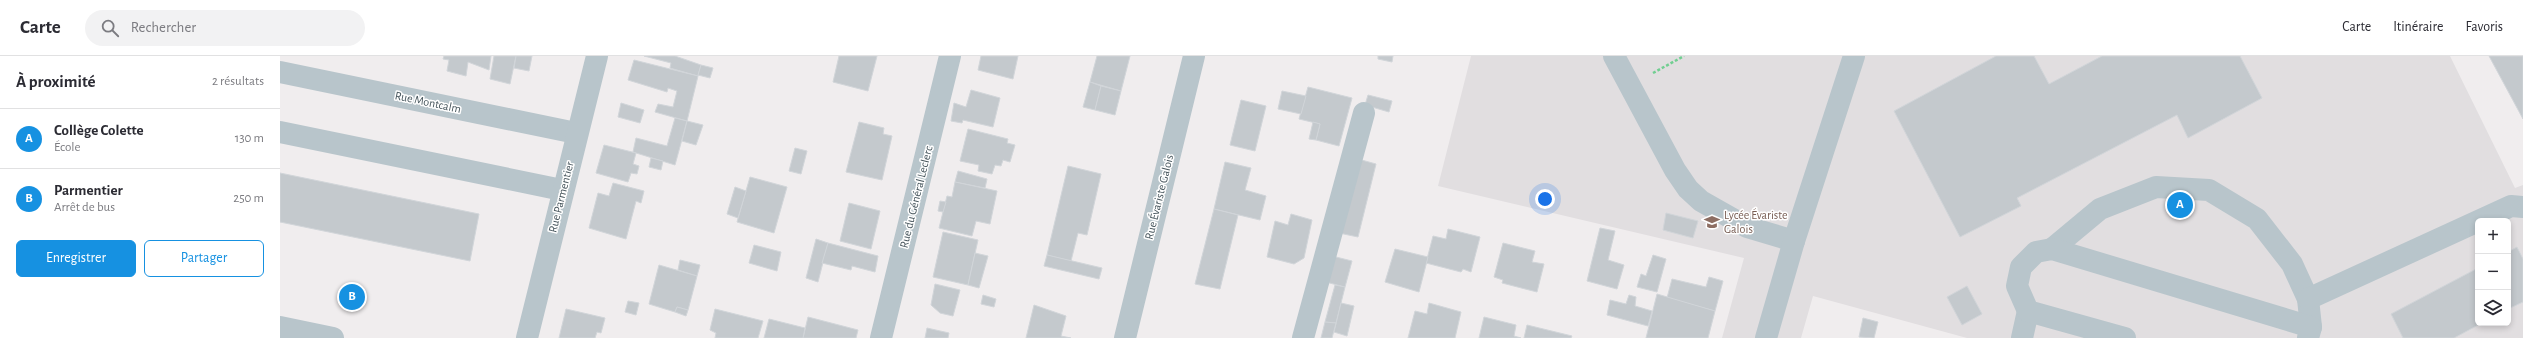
<!DOCTYPE html>
<html lang="fr">
<meta charset="utf-8">
<style>
body{margin:0;font-family:"Alegreya Sans",sans-serif;background:#f2f2f3;color:#2b2b33}
.controls{position:absolute;right:12px;bottom:12px;display:grid;overflow:hidden;border-radius:6px;box-shadow:0 2px 6px #0003}
.controls button{width:36px;height:36px;display:grid;place-items:center;padding:0;border:0;border-bottom:1px solid #e1e1e2;background:#fff;color:#2b2b33;font:20px sans-serif}
.you{position:absolute;left:1265px;top:143px;width:14px;height:14px;margin:-10px;border:3px solid #fff;border-radius:50%;background:#1a73e8;box-shadow:0 0 0 6px #1a73e833}
.badge{display:grid;place-items:center;width:26px;height:26px;border-radius:50%;background:#1691e1;color:#fff;font-size:13px;font-weight:700}
.pin{position:absolute;translate:-50% -50%;border:2px solid #fff;box-shadow:0 1px 4px #0006}
.list{margin:0;padding:0;list-style:none}
h2{display:flex;justify-content:space-between;align-items:center;height:52px;margin:0;padding:0 16px;font-size:17px}
h2 small{font-size:13px;font-weight:400;color:#7c7c81}
.list li{display:grid;grid-template-columns:26px 1fr auto;gap:12px;align-items:center;box-sizing:border-box;height:60px;padding:0 16px;border-top:1px solid #e1e1e2}
.list b{display:block;font-size:15px;white-space:nowrap}
.list p{margin:0;font-size:13px;white-space:nowrap;color:#7c7c81}
.list em{font-size:13px;font-style:normal;color:#7c7c81}
.actions{display:flex;gap:8px;padding:12px 16px}
.actions a{flex:1;padding:9px 0;border:1px solid #1691e1;border-radius:6px;text-align:center;font-size:14px;color:#1691e1}
.actions .main{background:#1691e1;color:#fff}
.icon{flex:none;width:22px;height:22px;fill:none;stroke:currentColor;stroke-width:2;stroke-linecap:round;stroke-linejoin:round}
.map{position:relative;flex:none;width:2243px;height:282px;overflow:hidden}
header{display:flex;align-items:center;gap:24px;box-sizing:border-box;height:56px;padding:0 20px;background:#fff;border-bottom:1px solid #e1e1e2}
header strong{font-size:19px}
nav{display:flex;gap:22px;margin-inline-start:auto;font-size:14px}
.search{width:280px;height:36px;background:#f2f2f3;display:flex;align-items:center;gap:10px;box-sizing:border-box;padding:0 14px;border-radius:22px;color:#7c7c81;font-size:15px}
main{display:flex}
aside{flex:1;background:#fff}
.map>svg:first-child{display:block}
.education{fill:#e1dee0;fill-rule:evenodd}
.building{fill:#c4c9cd;stroke:#d1d5d9}
.lines{fill:none;stroke-linecap:round;stroke-linejoin:round}
.path{stroke:#71ce91;stroke-width:2.5;stroke-dasharray:3 2;stroke-linecap:butt}
.minor{stroke:#b8c5cb;stroke-width:22}
.labels{text-anchor:middle;dominant-baseline:central;stroke-width:3;stroke-linejoin:round;paint-order:stroke}
.street-label{font-size:12px;fill:#45545b;stroke:#fff}
.education-label{font-size:12px;fill:#785e54;stroke:#fff;text-anchor:start}
</style>
<header>
<strong>Carte</strong>
<div class="search"><svg class="icon" aria-label="search" viewBox="0 0 24 24"><circle cx="10" cy="10" r="6"/><path d="M15 15l6 6"/></svg>Rechercher</div>
<nav><a>Carte</a><a>Itinéraire</a><a>Favoris</a></nav>
</header>
<main>
<aside>
<h2>À proximité<small>2 résultats</small></h2>
<ul class="list">
<li><span class="badge">A</span><div><b>Collège Colette</b><p>École</p></div><em>130 m</em></li>
<li><span class="badge">B</span><div><b>Parmentier</b><p>Arrêt de bus</p></div><em>250 m</em></li>
</ul>
<div class="actions"><a class="main">Enregistrer</a><a>Partager</a></div>
</aside>
<div class="map">
<svg width="2243" height="282" viewBox="0 0 2243 282">
<rect width="100%" height="100%" fill="#f0edee"/>
<!-- education -->
<path class="education" d="M1191 0H2170L2235 132 2243 129V282H1687L1533 240 1521 282H1442L1464 202 1158 130ZM2198 165H2228V267H2198Z"/>
<!-- building -->
<g class="building">
<polygon points="164,0 211,0 209,14 188,6 186,20 167,15 169,4 163,3"/>
<polygon points="214,0 236,0 230,28 210,23"/>
<polygon points="236,0 252,0 249,15 234,12"/>
<polygon points="364,0 395,0 421,9 418,20 390,12 391,7"/>
<polygon points="559,0 597,0 588,35 553,26"/>
<polygon points="701,0 738,0 733,23 698,14"/>
<polygon points="817,0 850,0 841,35 810,26"/>
<polygon points="1098,0 1113,0 1112,6 1098,3"/>
<polygon points="1716,0 1754,0 1769,28 1822,0 1960,0 1982,42 1908,82 1897,59 1737,142 1741,150 1680,181 1614,55"/>
<polygon points="2209,0 2243,0 2243,63"/>
<polygon points="354,4 418,20 407,65 375,56 378,48 393,51 397,35 388,32 387,36 348,24"/>
<polygon points="421,9 433,12 430,22 418,19"/>
<polygon points="810,26 821,30 815,54 803,51"/>
<polygon points="821,30 841,35 835,59 815,54"/>
<polygon points="1028,31 1072,42 1059,90 1036,84 1040,68 1019,63"/>
<polygon points="691,34 720,42 713,71 683,64 682,67 671,65 674,47 686,51"/>
<polygon points="1002,35 1026,40 1021,58 998,53"/>
<polygon points="1088,39 1112,45 1109,56 1085,49"/>
<polygon points="961,44 986,50 975,95 950,89"/>
<polygon points="341,47 364,54 360,67 338,61"/>
<polygon points="395,62 407,65 395,109 353,96 356,82 387,90"/>
<polygon points="407,65 423,69 416,89 402,85"/>
<polygon points="579,66 604,72 603,78 612,80 602,124 566,116"/>
<polygon points="1033,66 1040,68 1036,84 1029,83"/>
<polygon points="688,73 728,83 727,87 735,89 730,106 723,104 721,110 715,109 712,118 698,115 699,109 680,105"/>
<polygon points="324,89 356,97 353,108 359,110 357,118 351,117 348,126 316,117"/>
<polygon points="515,92 527,95 521,118 509,115"/>
<polygon points="371,102 383,105 381,114 369,111"/>
<polygon points="1078,103 1096,108 1078,181 1059,177"/>
<polygon points="945,106 971,112 965,134 986,140 980,164 934,153"/>
<polygon points="788,110 821,118 807,179 798,177 791,205 767,199"/>
<polygon points="678,115 707,123 705,132 675,126"/>
<polygon points="0,117 199,158 190,205 0,166"/>
<polygon points="470,121 507,131 494,177 457,166"/>
<polygon points="675,126 717,135 710,168 696,165 692,180 659,172 667,140 672,141"/>
<polygon points="333,127 364,135 361,147 356,145 346,183 309,172 318,137 329,140"/>
<polygon points="455,131 466,135 458,162 447,158"/>
<polygon points="660,145 666,146 663,156 658,155"/>
<polygon points="569,147 600,155 591,193 560,185"/>
<polygon points="934,153 958,159 940,233 915,228"/>
<polygon points="1386,157 1418,165 1413,182 1383,174"/>
<polygon points="1011,158 1032,164 1024,202 1014,208 987,201 995,165 1008,169"/>
<polygon points="1320,172 1335,175 1328,204 1344,209 1337,233 1307,225"/>
<polygon points="1168,173 1200,181 1191,216 1183,213 1181,216 1146,207 1153,180 1166,183"/>
<polygon points="663,176 698,184 688,229 653,221"/>
<polygon points="536,183 548,187 538,226 526,222"/>
<polygon points="548,187 598,200 595,216 572,210 571,214 542,207"/>
<polygon points="1223,187 1255,195 1252,206 1264,208 1257,236 1222,227 1223,224 1214,221"/>
<polygon points="474,189 501,196 497,215 469,207"/>
<polygon points="2237,191 2243,203 2243,246 2228,253 2228,196"/>
<polygon points="1115,193 1148,201 1139,236 1105,226"/>
<polygon points="695,197 708,200 699,232 688,229"/>
<polygon points="767,199 822,212 819,223 764,210"/>
<polygon points="1048,199 1072,205 1065,231 1042,225"/>
<polygon points="1373,199 1386,203 1377,236 1357,231 1361,218 1366,220"/>
<polygon points="400,204 420,209 417,220 398,214"/>
<polygon points="379,209 417,220 408,254 397,251 395,256 369,248"/>
<polygon points="2198,212 2198,267 2202,267 2174,282 2123,282 2111,258"/>
<polygon points="1429,221 1443,225 1435,255 1387,242 1392,223 1426,231"/>
<polygon points="655,228 680,234 673,260 660,257 651,249"/>
<polygon points="1055,229 1065,231 1056,267 1045,266"/>
<polygon points="1687,230 1702,258 1682,269 1667,241"/>
<polygon points="1377,238 1435,255 1428,282 1366,282"/>
<polygon points="703,239 716,243 714,251 701,248"/>
<polygon points="1349,239 1356,241 1355,250 1372,255 1368,270 1327,259 1330,244 1346,248"/>
<polygon points="348,245 359,247 356,259 345,256"/>
<polygon points="1061,247 1074,250 1067,280 1054,276"/>
<polygon points="1149,247 1181,256 1175,282 1128,282 1135,255 1147,258"/>
<polygon points="754,249 786,260 781,280 791,282 746,282"/>
<polygon points="397,251 408,254 406,260 395,256"/>
<polygon points="286,253 325,262 321,277 317,276 315,282 279,282"/>
<polygon points="435,253 483,265 478,282 435,282 436,277 430,274"/>
<polygon points="528,261 578,274 576,282 523,282"/>
<polygon points="1204,261 1236,269 1234,280 1241,282 1199,282"/>
<polygon points="1583,262 1598,266 1594,282 1579,281"/>
<polygon points="489,263 525,272 523,282 484,282"/>
<polygon points="1045,266 1056,267 1052,282 1041,282"/>
<polygon points="1247,269 1292,280 1291,282 1244,282"/>
<polygon points="647,272 669,277 668,282 645,282"/>
</g>
<g class="lines">
<!-- path -->
<polyline class="path" points="1373,17 1404,0"/>
<!-- minor -->
<g class="minor">
<polyline points="1334,0 1395,114 1408,133 1421,145 1467,171 1514,185"/>
<polyline points="0,16 296,77"/>
<polyline points="0,76 282,134"/>
<polyline points="1772,193 1820,153 1876,131 1929,134 1977,163 2012,208 2028,243 2031,271"/>
<polyline points="2028,243 2231,150 2243,151"/>
<polyline points="0,271 53,282"/>
<polyline points="247,282 317,0"/>
<polyline points="601,282 670,0"/>
<polyline points="845,282 914,0"/>
<polyline points="1023,282 1084,57"/>
<polyline points="1486,282 1514,185 1574,0"/>
<polyline points="1742,282 1748,255"/>
<polyline points="1845,282 1748,255 1737,230 1741,211 1756,196 1772,193 2031,271 2028,282"/>
</g>
</g>
<!-- icons -->
<defs>
<symbol id="school-bare" viewBox="-9 -9 18 18"><path d="M0-5L7-2L0 1L-7-2ZM-4 1L0 2.5L4 1V4Q0 6-4 4Z" fill="#8d6e63" stroke="#fff" stroke-width="2.5" paint-order="stroke"/></symbol>
</defs>
<g fill-rule="evenodd">
<use href="#school-bare" x="1421" y="155" width="22" height="22"/>
</g>
<g class="labels">
<!-- street labels -->
<g class="street-label">
<text transform="translate(148 46) rotate(12)">Rue Montcalm</text>
<text transform="translate(281 141) rotate(-76)">Rue Parmentier</text>
<text transform="translate(636 141) rotate(-76)">Rue du Général Leclerc</text>
<text transform="translate(879 141) rotate(-76)">Rue Évariste Galois</text>
</g>
<!-- education labels -->
<g class="education-label">
<text x="1444" y="159">Lycée Évariste<tspan x="1444" dy="14">Galois</tspan></text>
</g>
</g>
</svg>
<div class="controls">
<button>+</button>
<button>−</button>
<button><svg class="icon" aria-label="layers" viewBox="0 0 24 24"><path d="M12 4l9 5-9 5-9-5zM3 14l9 5 9-5"/></svg></button>
</div>
<div class="you"></div>
<div class="pin badge" style="left:1900px;top:149px">A</div>
<div class="pin badge" style="left:72px;top:241px">B</div>
</div>
</main>
